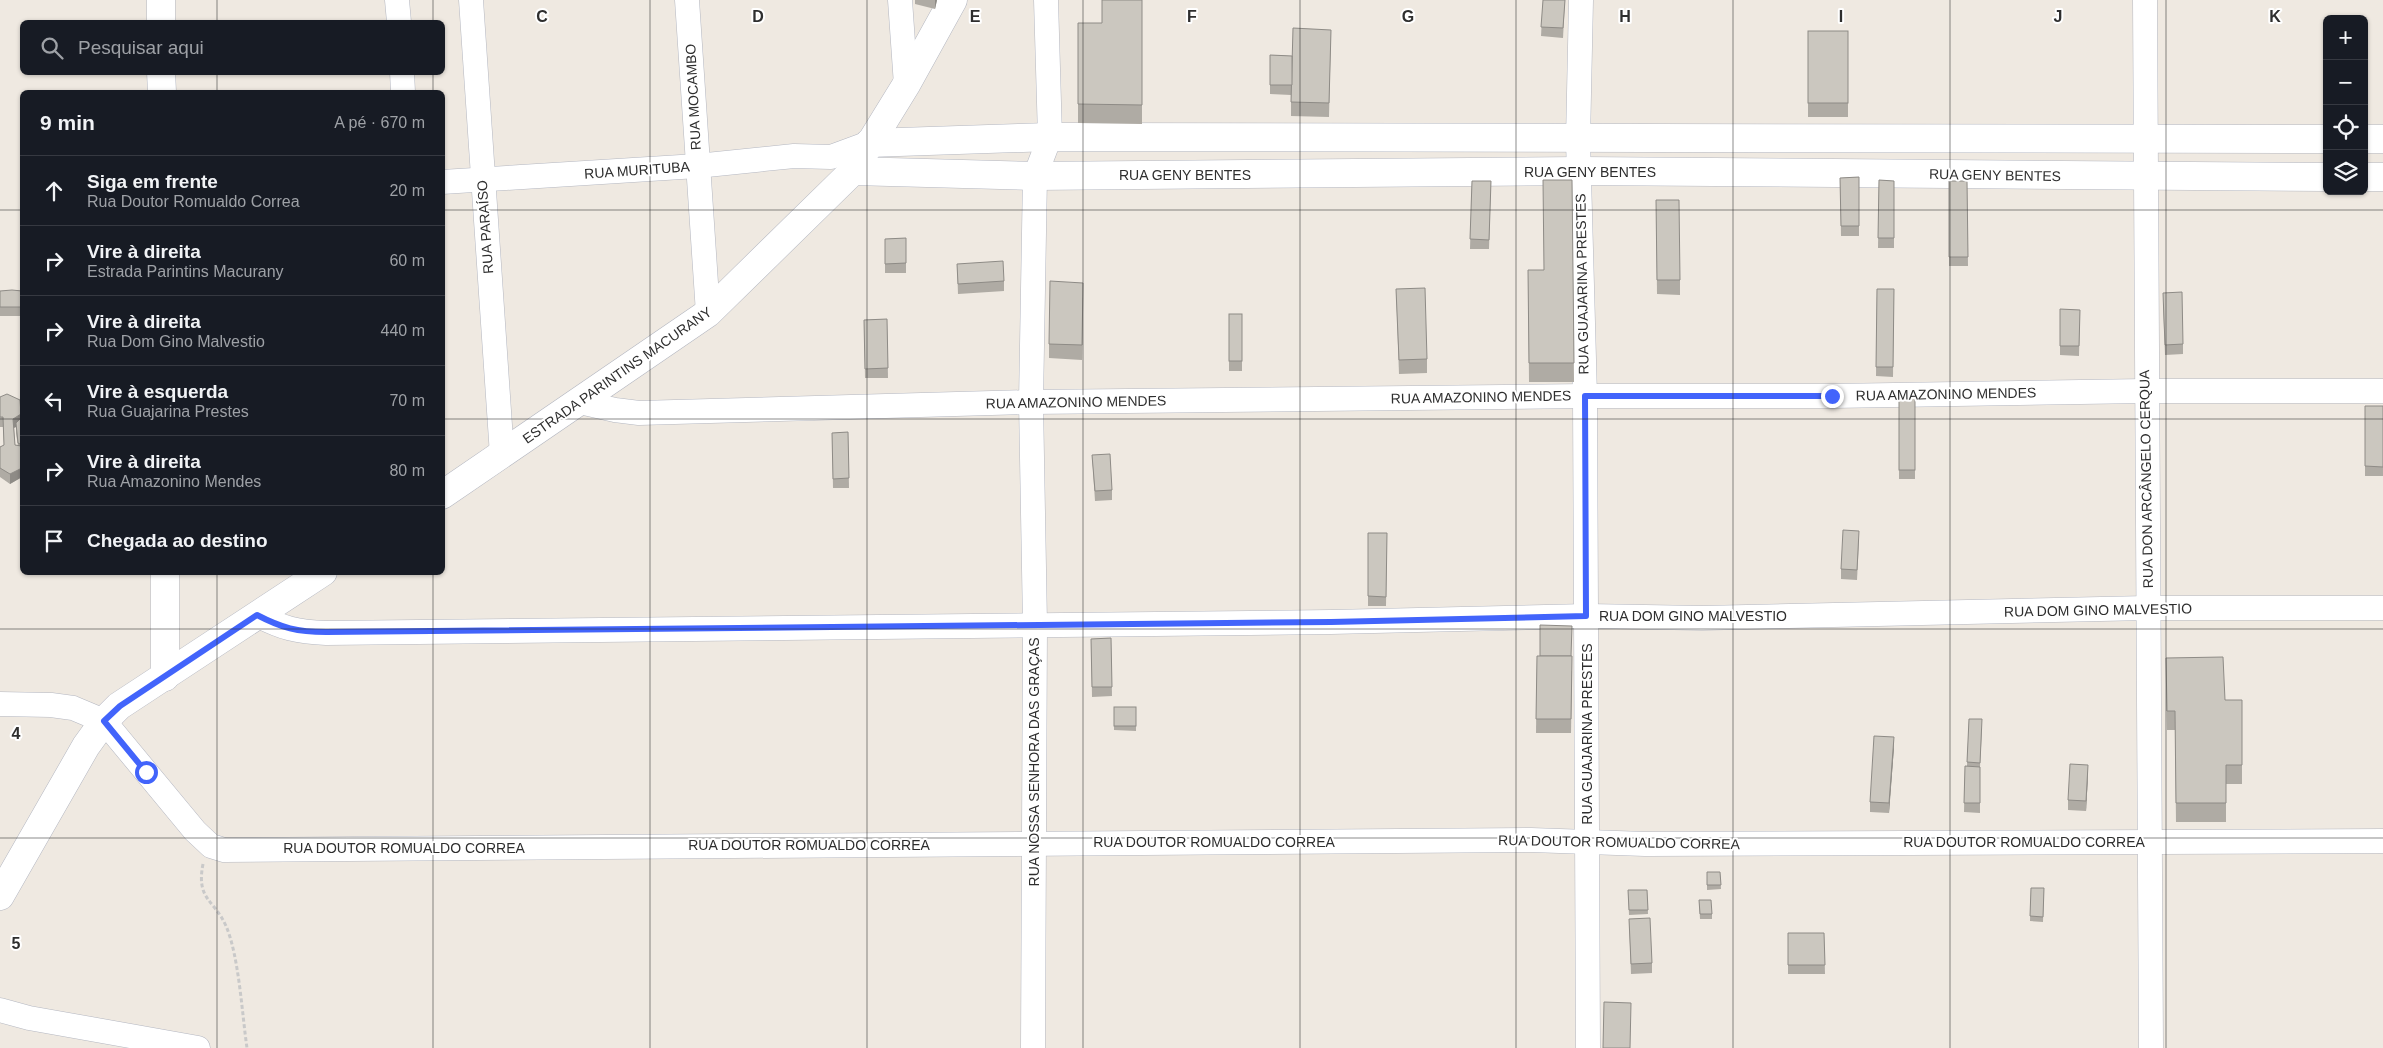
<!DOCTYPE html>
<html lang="pt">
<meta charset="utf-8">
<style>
body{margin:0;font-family:Arial,sans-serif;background:#242831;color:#f1f3f6}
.controls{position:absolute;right:15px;top:15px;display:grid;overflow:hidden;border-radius:8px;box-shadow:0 1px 4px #0004}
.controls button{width:45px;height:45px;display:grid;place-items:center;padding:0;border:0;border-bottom:1px solid #363941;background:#171b24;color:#f1f3f6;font:25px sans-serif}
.stop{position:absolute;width:15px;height:15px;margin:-11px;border:4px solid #4264fb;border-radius:50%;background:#fff}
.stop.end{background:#4264fb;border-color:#fff;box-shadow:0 1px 5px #0008}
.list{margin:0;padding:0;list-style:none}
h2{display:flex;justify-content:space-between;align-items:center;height:65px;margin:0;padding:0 20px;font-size:21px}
h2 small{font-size:16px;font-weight:400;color:#9ea1a6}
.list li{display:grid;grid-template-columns:32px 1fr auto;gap:15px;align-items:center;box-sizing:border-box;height:70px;padding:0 20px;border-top:1px solid #363941}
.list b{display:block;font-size:19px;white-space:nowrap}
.list p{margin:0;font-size:16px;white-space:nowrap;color:#9ea1a6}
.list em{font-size:16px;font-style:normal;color:#9ea1a6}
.icon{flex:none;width:28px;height:28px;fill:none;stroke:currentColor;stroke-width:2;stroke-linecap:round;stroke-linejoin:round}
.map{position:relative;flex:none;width:2383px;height:1048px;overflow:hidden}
.search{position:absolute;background:#171b24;box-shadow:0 1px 4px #0004;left:20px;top:20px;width:425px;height:55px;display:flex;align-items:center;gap:12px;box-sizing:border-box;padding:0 18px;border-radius:8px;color:#9ea1a6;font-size:19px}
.panel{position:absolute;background:#171b24;box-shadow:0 1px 4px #0004;left:20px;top:90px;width:425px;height:485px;border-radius:8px}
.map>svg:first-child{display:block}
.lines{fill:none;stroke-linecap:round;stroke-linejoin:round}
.street-casing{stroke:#b4b7c1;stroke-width:25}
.secondary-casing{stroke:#b4b7c1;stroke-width:29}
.path{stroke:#c9c9c9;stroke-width:3;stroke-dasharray:4 2.5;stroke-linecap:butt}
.street{stroke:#fff;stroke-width:24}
.secondary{stroke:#fff;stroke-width:28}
.wall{fill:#afaba4;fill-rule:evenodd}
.shaded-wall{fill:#8e8b86}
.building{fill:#cbc7bf;stroke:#8e8b86}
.route{stroke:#4264fb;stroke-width:6}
.grid{fill:none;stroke:#2e2e2e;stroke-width:1;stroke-opacity:0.55}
.labels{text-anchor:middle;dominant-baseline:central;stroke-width:4;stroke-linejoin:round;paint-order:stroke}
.street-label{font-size:14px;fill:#2e2e2e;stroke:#fff}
.grid-label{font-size:16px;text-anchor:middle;font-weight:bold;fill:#2e2e2e;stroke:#fff;stroke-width:4;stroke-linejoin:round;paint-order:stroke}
</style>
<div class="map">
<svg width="2383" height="1048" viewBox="0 0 2383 1048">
<rect width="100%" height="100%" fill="#efe9e1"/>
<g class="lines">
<defs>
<g id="street">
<polyline points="397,0 399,22"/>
<polyline points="471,0 502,455"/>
<polyline points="687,0 708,313"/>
<polyline points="900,0 906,85"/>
<polyline points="1581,0 1578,140 1585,396 1588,1048"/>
<polyline points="2145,0 2151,1048"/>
<polyline points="402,72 403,92"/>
<polyline points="442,182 697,166 794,156 831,157 869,143"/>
<polyline points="580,402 615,410 639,413 1031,402 1585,396 1832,396 2145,391 2383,391"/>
<path d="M257 615C282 628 297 632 326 633L1331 622 1587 616 1702 618 2147 608H2383"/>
<polyline points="0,704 51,705 73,708 104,721 195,831 211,846 224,850 1531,840 1645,844 2383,841"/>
<polyline points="0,1010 29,1018 198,1048"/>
<polyline points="1033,1048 1035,624 1031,402 1035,176 1050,137 1046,0"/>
</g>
<g id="secondary">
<polyline points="161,0 161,22"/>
<polyline points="161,72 162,92"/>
<polyline points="2364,139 2383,139"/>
<polyline points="869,143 1050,137 2327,139"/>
<polyline points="853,171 1035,176 1580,171 2327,177"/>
<polyline points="2364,177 2383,177"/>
<polyline points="442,495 708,313 853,171 906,85 953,0"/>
<polyline points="165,572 165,677"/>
<polyline points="0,896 86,746 104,721 119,706 323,572"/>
</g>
</defs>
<!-- street casing -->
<use href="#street" class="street-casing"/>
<!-- secondary casing -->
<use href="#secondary" class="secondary-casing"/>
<!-- path -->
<path class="path" d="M203 864C196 900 214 899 226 926 239 956 242 1014 247 1048"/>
<!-- street -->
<use href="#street" class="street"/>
<!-- secondary -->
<use href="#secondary" class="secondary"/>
</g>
<!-- wall -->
<g class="wall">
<polygon points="915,0 937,0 935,9 915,4"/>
<polygon points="1142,0 1142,124 1078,123 1078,23 1102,23"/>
<polygon points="1543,0 1565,0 1563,38 1541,36"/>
<polygon points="1331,30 1329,117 1291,116 1291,95 1270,94 1270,55 1292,56"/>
<rect x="1808" y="31" width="40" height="86"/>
<polygon points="1859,177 1859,236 1841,236 1840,178"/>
<polygon points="1572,180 1574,382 1529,382 1528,270 1544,270"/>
<polygon points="1879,180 1894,181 1894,248 1878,248"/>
<polygon points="1472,181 1491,181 1489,249 1470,249"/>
<polygon points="1949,181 1967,181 1968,266 1949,266"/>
<polygon points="1656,200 1680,280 1680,295 1657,294"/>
<polygon points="906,238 906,273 885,273 885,239"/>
<polygon points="957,264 1004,281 1004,291 958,294"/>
<polygon points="1396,289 1427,359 1427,373 1399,374"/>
<polygon points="1877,289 1894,289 1893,377 1876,376"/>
<rect x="0" y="291" width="22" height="25"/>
<polygon points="1083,297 1082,360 1049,358 1049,344"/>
<polygon points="2163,303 2183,344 2183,354 2165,355"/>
<polygon points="2060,309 2080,310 2079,356 2060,355"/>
<rect x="1229" y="314" width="13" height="57"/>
<polygon points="887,319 888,378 865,378 864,320"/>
<path d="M0 397 21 419 22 417V455L21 454 22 477 10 484 0 477V447L4 445 3 427H0ZM16 427V433L18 446 15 445 14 428Z"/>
<rect x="1899" y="397" width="16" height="82"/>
<rect x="2365" y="406" width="18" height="70"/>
<polygon points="848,432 849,488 833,488 832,433"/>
<polygon points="1092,455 1112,490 1112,500 1095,501"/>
<polygon points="1368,533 1387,533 1386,606 1368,606"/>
<polygon points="1859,540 1857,580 1841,579 1841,569"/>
<polygon points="1111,638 1112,696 1092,697 1091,639"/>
<polygon points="1537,656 1572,671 1571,733 1536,733"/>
<polygon points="2166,658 2225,700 2242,700 2242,784 2226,784 2226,822 2176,822 2175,730 2167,730"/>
<polygon points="1114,707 1136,707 1136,731 1114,730"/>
<polygon points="1969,719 1982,729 1980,767 1980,813 1964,812 1965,766 1967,766"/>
<polygon points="1894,747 1889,813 1870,812 1870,802"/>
<polygon points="2088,775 2086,811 2068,810 2068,800"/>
<polygon points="1707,872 1720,872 1721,889 1707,890"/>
<polygon points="2031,888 2044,888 2043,922 2030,921"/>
<polygon points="1628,890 1647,890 1648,914 1629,915"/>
<polygon points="1699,900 1712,914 1712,919 1700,919"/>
<polygon points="1629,919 1652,963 1652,973 1631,974"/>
<polygon points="1788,933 1824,933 1825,974 1788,974"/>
</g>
<!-- shaded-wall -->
<g class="shaded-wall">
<polygon points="935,0 937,0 935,9"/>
<polygon points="21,414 21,424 16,423 16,427 13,428 13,419"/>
<polygon points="22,468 22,477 10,484 10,474"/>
<polygon points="1894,737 1894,747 1889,813 1889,803"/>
<polygon points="2088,765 2088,775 2086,811 2086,801"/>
</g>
<!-- building -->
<g class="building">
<polygon points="1102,0 1142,0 1142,105 1078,104 1078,23 1102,23"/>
<polygon points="1543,0 1565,0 1563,28 1541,27"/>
<polygon points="1293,28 1331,30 1329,103 1291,102"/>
<rect x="1808" y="31" width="40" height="72"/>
<polygon points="1270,55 1292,56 1292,85 1270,85"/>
<polygon points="1859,177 1859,226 1841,226 1840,178"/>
<polygon points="1543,180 1572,180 1574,363 1529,363 1528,270 1544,270"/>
<polygon points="1879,180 1894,181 1894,238 1878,238"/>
<polygon points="1472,181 1491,181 1489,240 1470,239"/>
<polygon points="1949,181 1967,181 1968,257 1949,257"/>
<polygon points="1656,200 1679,200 1680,280 1657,280"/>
<polygon points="906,238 906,263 885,264 885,239"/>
<polygon points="1003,261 1004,281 958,284 957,264"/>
<polygon points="1050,281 1083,283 1082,345 1049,344"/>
<polygon points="1425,288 1427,359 1399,360 1396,289"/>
<polygon points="1877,289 1894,289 1893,367 1876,367"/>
<polygon points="12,290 22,291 22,307 0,307 0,291"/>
<polygon points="2182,292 2183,344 2165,345 2163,293"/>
<polygon points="2060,309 2080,310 2079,346 2060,346"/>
<rect x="1229" y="314" width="13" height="47"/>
<polygon points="887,319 888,368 865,369 864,320"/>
<polygon points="7,394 20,400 21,414 13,419 15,445 21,446 22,468 10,474 0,468 0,447 4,445 3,417 0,417 0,397"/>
<rect x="1899" y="397" width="16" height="73"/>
<polygon points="2365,406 2383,406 2383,467 2365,466"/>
<polygon points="22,417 22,445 18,443 16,423"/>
<polygon points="848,432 849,478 833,479 832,433"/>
<polygon points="1110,454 1112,490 1095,491 1092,455"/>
<polygon points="1843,530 1859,531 1857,570 1841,569"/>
<polygon points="1368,533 1387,533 1386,597 1368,596"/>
<polygon points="1540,625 1572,626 1571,656 1540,656"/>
<polygon points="1111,638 1112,687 1092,687 1091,639"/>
<polygon points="1537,656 1572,656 1571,719 1536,719"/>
<polygon points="2223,657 2225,700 2242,700 2242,765 2226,765 2226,803 2176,803 2175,711 2167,711 2166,658"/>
<rect x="1114" y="707" width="22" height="19"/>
<polygon points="1969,719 1982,719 1980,763 1967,762"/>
<polygon points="1874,736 1894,737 1889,803 1870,802"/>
<polygon points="2070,764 2088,765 2086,801 2068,800"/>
<polygon points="1965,766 1980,767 1980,803 1964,803"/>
<polygon points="1707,872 1720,872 1721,885 1707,885"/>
<polygon points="2031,888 2044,888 2043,917 2030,916"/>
<polygon points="1628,890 1647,890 1648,910 1629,910"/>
<polygon points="1699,900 1711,900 1712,914 1700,914"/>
<polygon points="1650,918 1652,963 1631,964 1629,919"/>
<polygon points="1788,933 1824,933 1825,965 1788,965"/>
<polygon points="1604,1002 1631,1003 1630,1048 1603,1048"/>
</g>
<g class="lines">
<!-- route -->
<path class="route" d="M146 772 104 721 120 706 257 615C282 628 297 632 326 632L1331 622 1586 616 1585 396H1832"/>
</g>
<!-- grid -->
<path class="grid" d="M217 0V22M433 0V22M650 0V1048M867 0V1048M1083 0V1048M1300 0V1048M1516 0V1048M1733 0V1048M1950 0V1048M2166 0V1048M217 72V92M433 72V92M0 210H22M442 210H2383M0 419H22M442 419H2383M217 572V1048M433 572V1048M0 629H2383M0 838H2383"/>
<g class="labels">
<!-- street labels -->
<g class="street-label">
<text transform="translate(693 97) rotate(-93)">RUA MOCAMBO</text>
<text transform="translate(637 170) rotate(-4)">RUA MURITUBA</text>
<text x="1590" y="172">RUA GENY BENTES</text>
<text x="1185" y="175">RUA GENY BENTES</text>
<text transform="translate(1995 175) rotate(1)">RUA GENY BENTES</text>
<text transform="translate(485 227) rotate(-94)">RUA PARAÍSO</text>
<text transform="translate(1582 284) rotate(-91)">RUA GUAJARINA PRESTES</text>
<text transform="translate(617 375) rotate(-35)">ESTRADA PARINTINS MACURANY</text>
<text transform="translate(1946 394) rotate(-1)">RUA AMAZONINO MENDES</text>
<text transform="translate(1481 397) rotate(-1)">RUA AMAZONINO MENDES</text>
<text transform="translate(1076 402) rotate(-1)">RUA AMAZONINO MENDES</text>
<text transform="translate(2146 479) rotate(-91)">RUA DON ARCÂNGELO CERQUA</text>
<text transform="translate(2098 610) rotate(-1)">RUA DOM GINO MALVESTIO</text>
<text x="1693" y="616">RUA DOM GINO MALVESTIO</text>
<text transform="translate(1587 734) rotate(-90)">RUA GUAJARINA PRESTES</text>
<text transform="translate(1034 762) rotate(-90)">RUA NOSSA SENHORA DAS GRAÇAS</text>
<text x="1214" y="842">RUA DOUTOR ROMUALDO CORREA</text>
<text transform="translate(1619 842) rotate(1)">RUA DOUTOR ROMUALDO CORREA</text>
<text x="2024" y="842">RUA DOUTOR ROMUALDO CORREA</text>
<text x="809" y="845">RUA DOUTOR ROMUALDO CORREA</text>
<text x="404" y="848">RUA DOUTOR ROMUALDO CORREA</text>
</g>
</g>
<g class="grid-label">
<text x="542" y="22">C</text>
<text x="758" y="22">D</text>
<text x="975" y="22">E</text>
<text x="1192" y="22">F</text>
<text x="1408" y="22">G</text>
<text x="1625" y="22">H</text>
<text x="1841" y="22">I</text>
<text x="2058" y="22">J</text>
<text x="2275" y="22">K</text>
<text x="16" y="739">4</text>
<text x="16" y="949">5</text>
</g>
</svg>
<div class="controls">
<button>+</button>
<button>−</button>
<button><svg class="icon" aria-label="locate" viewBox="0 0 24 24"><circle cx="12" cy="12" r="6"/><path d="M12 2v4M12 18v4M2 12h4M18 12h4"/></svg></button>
<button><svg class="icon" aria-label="layers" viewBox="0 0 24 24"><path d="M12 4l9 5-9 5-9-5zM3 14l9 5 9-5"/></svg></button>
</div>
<div class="stop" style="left:146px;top:772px"></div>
<div class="stop end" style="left:1832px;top:396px"></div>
<div class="search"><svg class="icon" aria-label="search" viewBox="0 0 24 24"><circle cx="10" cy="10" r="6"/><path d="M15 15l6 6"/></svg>Pesquisar aqui</div>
<section class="panel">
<h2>9 min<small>A pé · 670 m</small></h2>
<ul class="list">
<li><svg class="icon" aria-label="ahead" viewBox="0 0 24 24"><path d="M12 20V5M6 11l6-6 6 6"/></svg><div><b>Siga em frente</b><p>Rua Doutor Romualdo Correa</p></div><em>20 m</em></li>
<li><svg class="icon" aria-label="right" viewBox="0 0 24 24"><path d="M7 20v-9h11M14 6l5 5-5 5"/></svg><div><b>Vire à direita</b><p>Estrada Parintins Macurany</p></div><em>60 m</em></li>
<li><svg class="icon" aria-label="right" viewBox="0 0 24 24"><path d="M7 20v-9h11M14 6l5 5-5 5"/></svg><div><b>Vire à direita</b><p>Rua Dom Gino Malvestio</p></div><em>440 m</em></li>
<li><svg class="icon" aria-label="left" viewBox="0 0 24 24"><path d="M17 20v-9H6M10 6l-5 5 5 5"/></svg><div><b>Vire à esquerda</b><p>Rua Guajarina Prestes</p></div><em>70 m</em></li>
<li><svg class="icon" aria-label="right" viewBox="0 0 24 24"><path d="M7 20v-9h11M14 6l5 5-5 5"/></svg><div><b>Vire à direita</b><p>Rua Amazonino Mendes</p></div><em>80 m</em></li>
<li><svg class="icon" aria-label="arrive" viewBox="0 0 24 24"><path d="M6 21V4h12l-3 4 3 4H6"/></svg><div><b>Chegada ao destino</b></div></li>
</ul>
</section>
</div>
